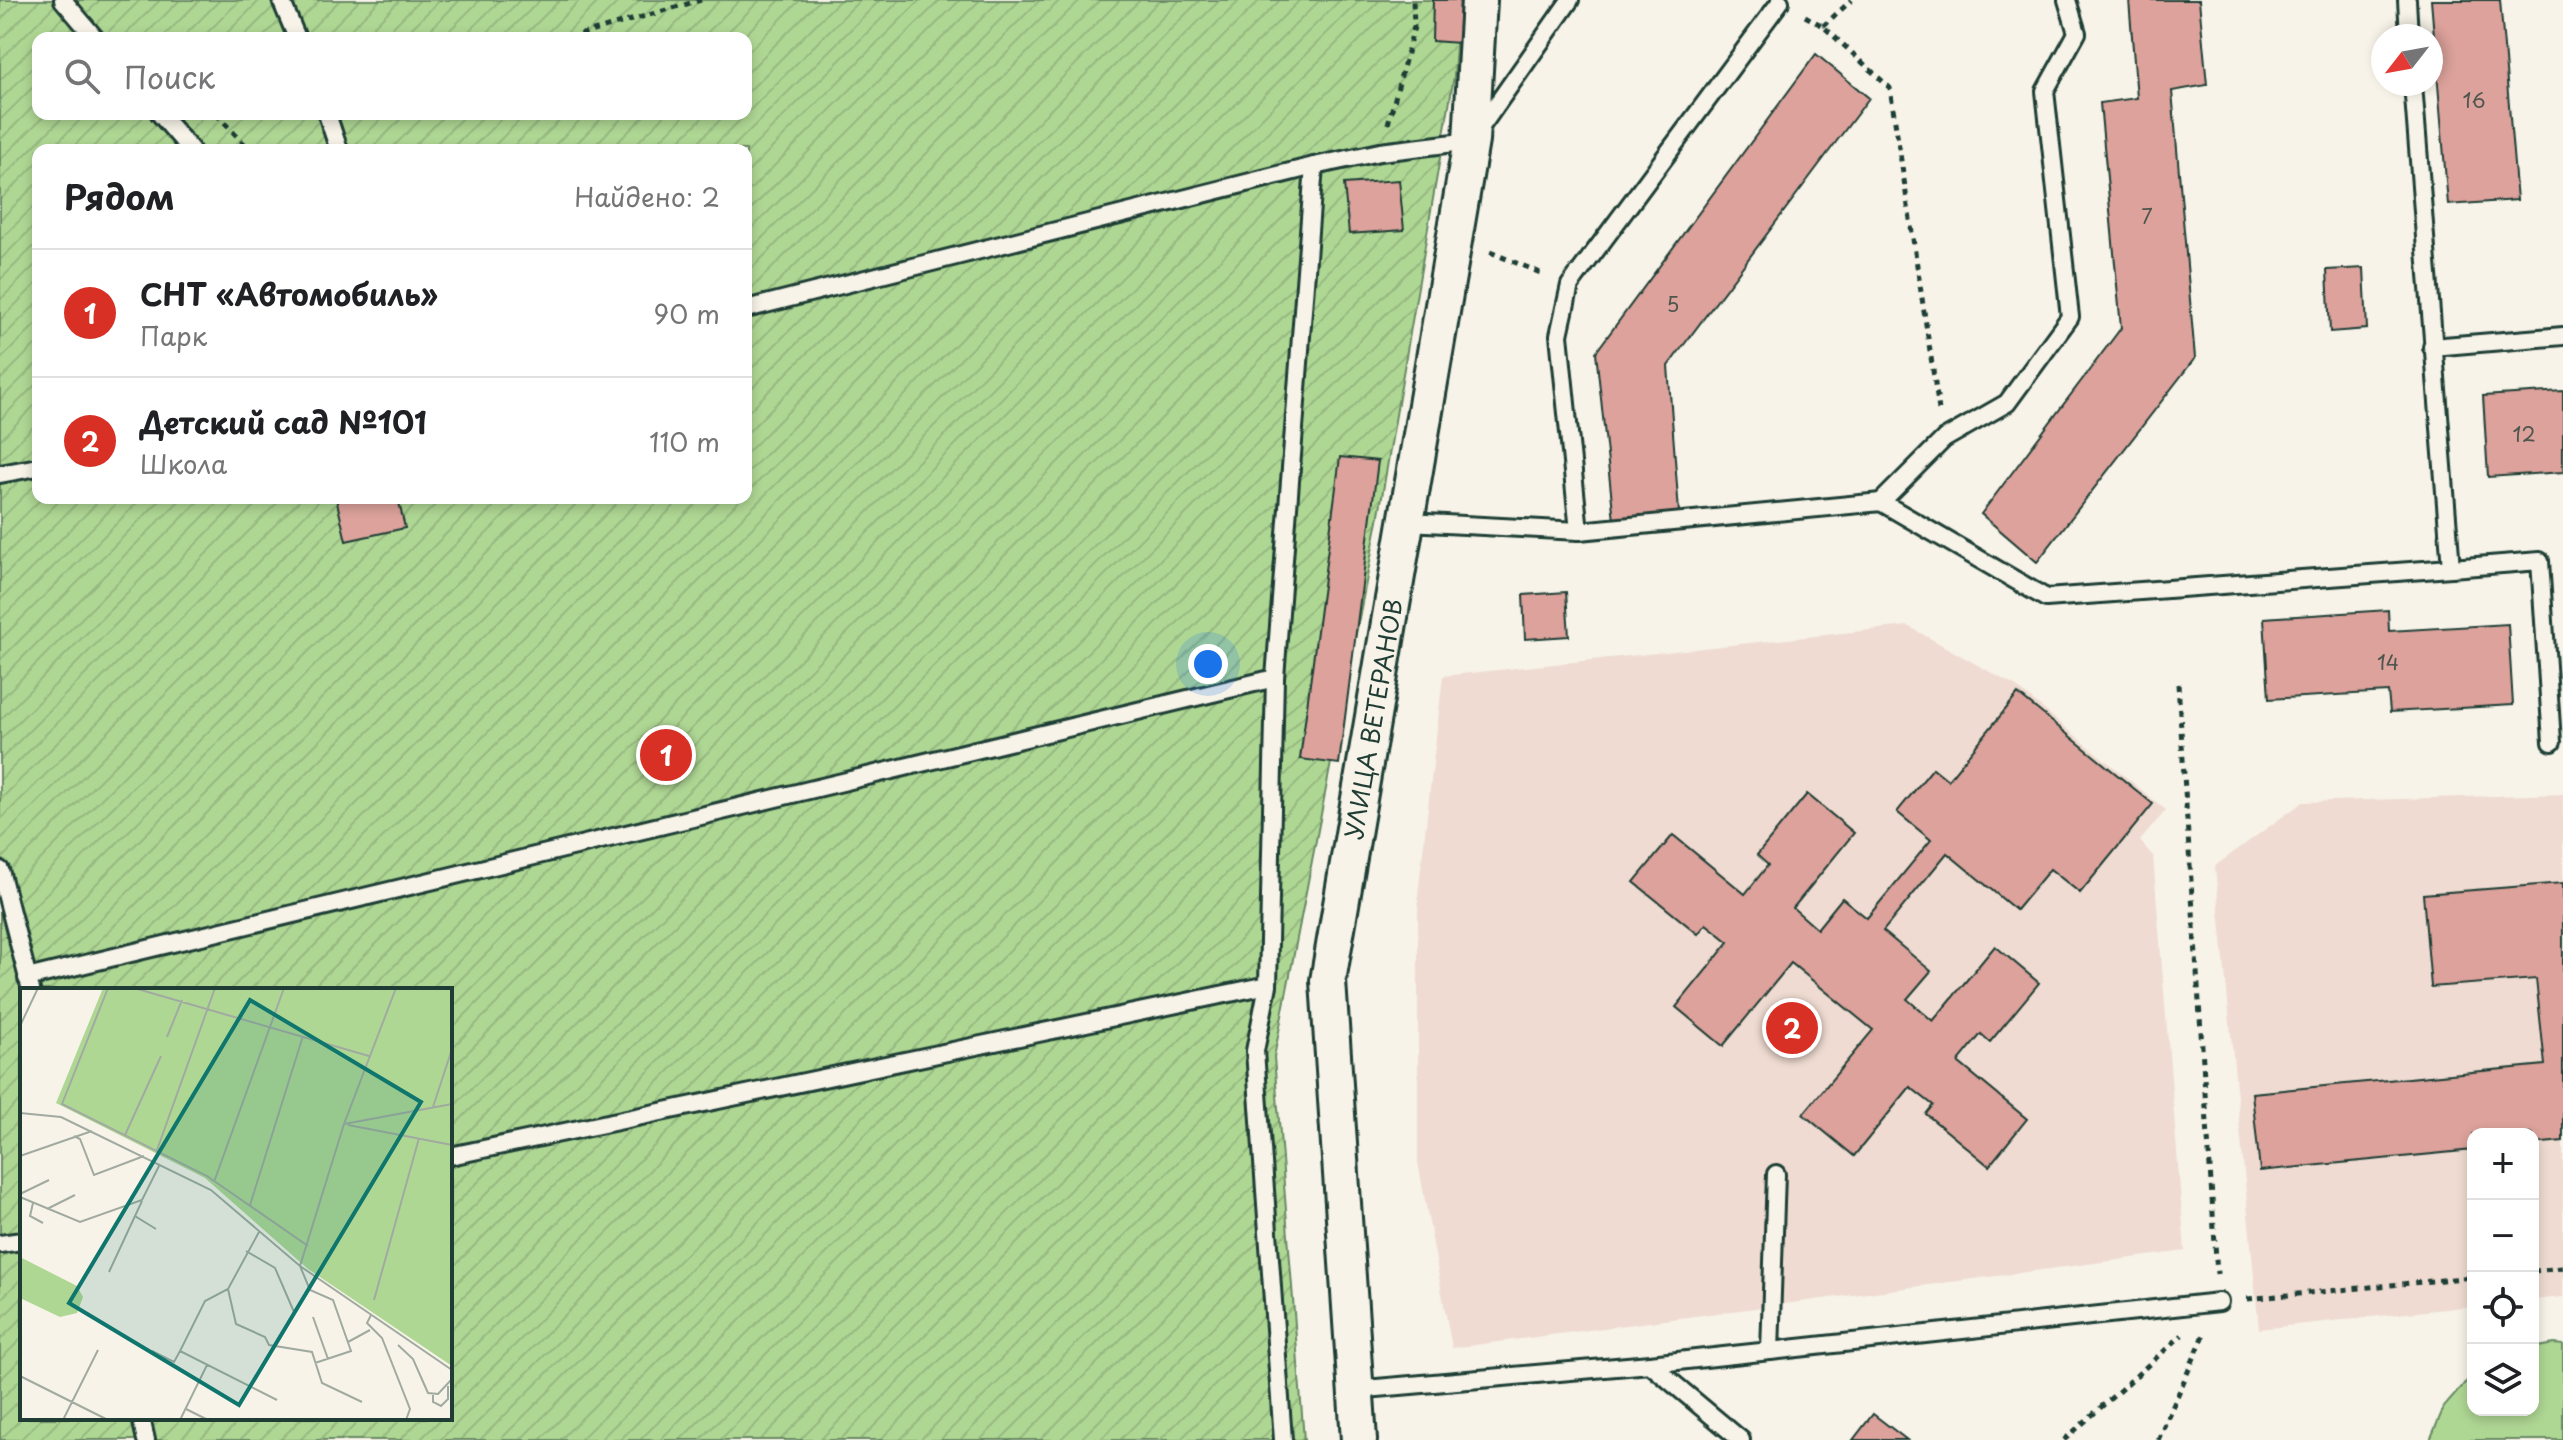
<!DOCTYPE html>
<html lang="ru">
<meta charset="utf-8">
<style>
body{margin:0;font-family:"Playpen Sans",sans-serif;background:#f2f2f2;color:#202124}
.controls{position:absolute;right:24px;bottom:24px;display:grid;overflow:hidden;border-radius:16px;box-shadow:0 4px 12px #0003}
.controls button{width:72px;height:72px;display:grid;place-items:center;padding:0;border:0;border-bottom:2px solid #e0e0e0;background:#fff;color:#202124;font:40px sans-serif}
.compass{position:absolute;left:2371px;top:24px;width:72px;height:72px;border-radius:50%;background:#fff;box-shadow:0 4px 12px #0003;rotate:239deg}
.you{position:absolute;left:1208px;top:664px;width:28px;height:28px;margin:-20px;border:6px solid #fff;border-radius:50%;background:#1a73e8;box-shadow:0 0 0 12px #1a73e833}
.badge{display:grid;place-items:center;width:52px;height:52px;border-radius:50%;background:#d93025;color:#fff;font-size:26px;font-weight:700}
.pin{position:absolute;translate:-50% -50%;border:4px solid #fff;box-shadow:0 2px 8px #0006}
.list{margin:0;padding:0;list-style:none}
h2{display:flex;justify-content:space-between;align-items:center;height:104px;margin:0;padding:0 32px;font-size:34px}
h2 small{font-size:26px;font-weight:400;color:#757577}
.list li{display:grid;grid-template-columns:52px 1fr auto;gap:24px;align-items:center;box-sizing:border-box;height:128px;padding:0 32px;border-top:2px solid #e0e0e0}
.list b{display:block;font-size:30px;white-space:nowrap}
.list p{margin:0;font-size:26px;white-space:nowrap;color:#757577}
.list em{font-size:26px;font-style:normal;color:#757577}
.icon{flex:none;width:44px;height:44px;fill:none;stroke:currentColor;stroke-width:2;stroke-linecap:round;stroke-linejoin:round}
.map{position:relative;flex:none;width:2563px;height:1440px;overflow:hidden}
.search{position:absolute;background:#fff;box-shadow:0 4px 12px #0003;left:32px;top:32px;width:720px;height:88px;display:flex;align-items:center;gap:20px;box-sizing:border-box;padding:0 28px;border-radius:16px;color:#757577;font-size:30px}
.panel{position:absolute;background:#fff;box-shadow:0 4px 12px #0003;left:32px;top:144px;width:720px;height:360px;border-radius:16px}
.map>svg:first-child{display:block}
.built{fill:#efdbd1}
.park{fill:#afd794;stroke:#678a64;stroke-width:2}
.garden{fill:url(#garden-furrows);stroke:#678a64;stroke-width:2;fill-rule:evenodd}
.building{fill:#dca29b;stroke:#1f3d34;stroke-width:2}
.lines{fill:none;stroke-linecap:round;stroke-linejoin:round}
.service-casing{stroke:#1f3d34;stroke-width:22}
.minor-casing{stroke:#1f3d34;stroke-width:40}
.path{stroke:#1f3d34;stroke-width:5;stroke-dasharray:6 6;stroke-linecap:butt}
.service{stroke:#f7f3e8;stroke-width:16}
.minor{stroke:#f7f3e8;stroke-width:34}
.labels{text-anchor:middle;dominant-baseline:central;stroke-width:6;stroke-linejoin:round;paint-order:stroke}
.number-label{font-size:20px;fill:#4e564e}
.street-label{font-size:24px;fill:#1f3d34;stroke:#f7f3e8}
.inset-road{fill:none;stroke:#a1aaa0;stroke-width:2}
.view{fill:#0f766e;fill-opacity:0.15;stroke:#0f766e;stroke-width:4}
.inset-edge{fill:none;stroke:#1f3d34;stroke-width:4}
</style>
<div class="map">
<svg width="2563" height="1440" viewBox="0 0 2563 1440">
<defs>
<pattern id="garden-furrows" width="10" height="10" patternUnits="userSpaceOnUse" patternTransform="scale(2)"><rect width="10" height="10" fill="#afd794"/><path d="M-1 1l2-2M0 10L10 0M9 11l2-2" fill="none" stroke="#96b980"/></pattern>
</defs>
<rect width="100%" height="100%" fill="#f7f3e8"/>
<filter id="ink" filterUnits="userSpaceOnUse"><feTurbulence type="fractalNoise" baseFrequency=".0125" numOctaves="2"/><feDisplacementMap in="SourceGraphic" scale="16" xChannelSelector="R" yChannelSelector="G"/><feConvolveMatrix kernelMatrix="1 2 1 2 8 2 1 2 1" color-interpolation-filters="sRGB"/></filter>
<g filter="url(#ink)">
<!-- built -->
<g class="built">
<polygon points="1908,626 2015,686 2166,810 2140,841 2153,856 2185,1251 1452,1348 1418,1162 1418,895 1443,676"/>
<polygon points="2563,794 2563,1297 2533,1300 2533,1134 2473,1134 2473,1306 2259,1329 2215,866 2303,802"/>
</g>
<!-- park -->
<polygon class="park" points="2554,1344 2563,1345 2563,1440 2430,1440 2444,1407 2473,1374 2473,1410 2533,1410 2533,1348"/>
<!-- garden -->
<path class="garden" d="M0 0H1459L1454 76 1378 520 1274 1057 1304 1440H0ZM38 38H746V114H38ZM38 150H746V498H38ZM22 990H450V1418H22Z"/>
<!-- building -->
<g class="building">
<polygon points="1433,0 1460,0 1459,43 1432,41"/>
<polygon points="2129,0 2199,0 2207,85 2172,91 2195,358 2037,562 1981,514 2121,328 2100,103 2137,98"/>
<polygon points="2431,0 2500,0 2517,200 2448,205"/>
<polygon points="1816,54 1869,98 1668,366 1679,512 1614,520 1596,352"/>
<polygon points="1399,180 1404,230 1349,234 1344,184"/>
<polygon points="2364,268 2367,329 2330,332 2327,270"/>
<polygon points="2563,391 2563,472 2488,477 2483,396"/>
<polygon points="1340,457 1378,461 1339,764 1300,759"/>
<polygon points="336,498 398,498 405,528 346,541"/>
<polygon points="1566,592 1569,636 1525,639 1523,595"/>
<polygon points="2388,610 2389,631 2508,624 2513,705 2390,712 2388,692 2269,699 2264,618"/>
<polygon points="2018,694 2153,804 2080,893 2050,869 2016,910 1947,853 1883,931 1931,971 1907,999 1933,1021 1995,946 2039,983 1990,1042 1981,1034 1958,1062 2027,1119 1989,1166 1926,1114 1933,1105 1910,1087 1854,1156 1803,1114 1873,1030 1791,963 1723,1046 1676,1007 1729,942 1706,924 1698,934 1634,882 1673,835 1745,894 1768,865 1757,855 1807,794 1854,833 1793,908 1817,929 1842,898 1867,918 1931,840 1897,812 1933,768 1948,780"/>
<polygon points="2563,883 2563,1141 2533,1144 2533,1134 2473,1134 2473,1150 2260,1171 2252,1093 2545,1065 2536,979 2431,987 2423,894"/>
<polygon points="1873,1414 1907,1440 1853,1440"/>
</g>
<g class="lines">
<defs>
<g id="service">
<polyline points="63,0 95,38"/>
<polyline points="281,0 297,38"/>
<polyline points="2407,0 2409,36"/>
<polyline points="160,114 191,150"/>
<polyline points="327,114 339,150"/>
<polyline points="746,309 1314,166 1380,152 1471,141 1570,0"/>
<polyline points="2432,347 2563,336"/>
<polyline points="0,474 38,467"/>
<polyline points="1881,502 1944,439 2007,403 2070,317 2045,91 2077,33 2067,0"/>
<polyline points="1408,522 1579,531 1881,502 2046,598 2451,568 2413,84"/>
<polyline points="1579,531 1559,335 1570,285 1780,2"/>
<polyline points="2451,568 2540,561 2552,742"/>
<polyline points="0,870 31,990"/>
<polyline points="27,978 1275,678"/>
<polyline points="450,1156 1268,985"/>
<polyline points="0,1244 22,1241"/>
<polyline points="1770,1351 2219,1302"/>
<polyline points="1650,1364 1770,1351 1776,1174"/>
<polyline points="1354,1390 1650,1364 1741,1440"/>
<polyline points="141,1418 146,1440"/>
<polyline points="1283,1440 1255,1051 1268,985 1275,678 1314,166"/>
</g>
<g id="minor">
<path id="s1" d="M1359 1440 1328 981 1471 141 1479 0"/>
</g>
</defs>
<!-- service casing -->
<use href="#service" class="service-casing"/>
<!-- minor casing -->
<use href="#minor" class="minor-casing"/>
<!-- path -->
<g class="path">
<polyline points="1805,16 1823,26 1890,88 1939,410"/>
<polyline points="1823,26 1852,0"/>
<polyline points="569,38 701,0"/>
<polyline points="216,114 250,150"/>
<polyline points="1388,124 1414,27 1413,0"/>
<polyline points="1490,252 1543,274"/>
<polyline points="2178,684 2217,1274"/>
<polyline points="2533,1271 2563,1268"/>
<polyline points="2247,1299 2473,1277"/>
<polyline points="2064,1440 2182,1335"/>
<polyline points="2158,1440 2205,1333"/>
</g>
<!-- service -->
<use href="#service" class="service"/>
<!-- minor -->
<use href="#minor" class="minor"/>
</g>
</g>
<g class="labels">
<!-- number labels -->
<g class="number-label">
<text x="2474" y="100">16</text>
<text x="2147" y="216">7</text>
<text x="1673" y="304">5</text>
<text x="2524" y="434">12</text>
<text x="2388" y="662">14</text>
</g>
<!-- street labels -->
<g class="street-label">
<text stroke="none"><textPath href="#s1" startOffset="726">УЛИЦА ВЕТЕРАНОВ</textPath></text>
</g>
</g>
<!-- overview -->
<g transform="translate(20 988)">
<rect width="432" height="432" fill="#f7f3e8"/>
<path d="M0 269 57 298 63 309 57 325 40 329 0 310Z" fill="#afd794"/>
<path d="M83 0H432V378L288 281 185 190 36 115Z" fill="#afd794"/>
<path class="inset-road" d="M88 0 42 116 187 188 288 258M114 0 349 68M0 38 18 0M147 49 162 12M413 119 432 61M0 125 41 129 191 202 280 278 432 382M324 136 432 116M328 137 432 157M105 147 141 68M54 148 60 151 74 187 124 168M137 162 195 0M0 168 72 143M194 194 264 0M0 206 29 192M0 209 60 234 122 212 140 176M122 213 115 228 136 241M13 215 10 228 23 235M230 217 283 48M27 221 55 207M239 244 208 301 185 313 160 363 257 412M226 263 255 280 274 324M89 284 115 228M208 301 216 336 245 349 249 357 292 364 302 395 342 414M354 312 399 150M351 327 347 335 362 350 390 421 386 432M293 329 308 371M328 354 350 342M378 357 393 371 408 405 418 406 432 391M132 363 154 374 160 363M295 375 331 363 313 312 290 302 280 278 324 136 376 0M0 388 88 432M413 407V414L421 418 428 411V398M166 421 188 432M43 432 78 362M160 432 187 377"/>
<path class="view" d="M230 12 401 114 219 417 49 315Z"/>
<rect width="432" height="432" class="inset-edge"/>
</g>
</svg>
<div class="controls">
<button>+</button>
<button>−</button>
<button><svg class="icon" aria-label="locate" viewBox="0 0 24 24"><circle cx="12" cy="12" r="6"/><path d="M12 2v4M12 18v4M2 12h4M18 12h4"/></svg></button>
<button><svg class="icon" aria-label="layers" viewBox="0 0 24 24"><path d="M12 4l9 5-9 5-9-5zM3 14l9 5 9-5"/></svg></button>
</div>
<svg class="compass" viewBox="-18 -18 36 36"><path d="M0-13l5 13h-10z" fill="#e53935"/><path d="M0 13l5-13h-10z" fill="#757577"/></svg>
<div class="you"></div>
<div class="pin badge" style="left:666px;top:755px">1</div>
<div class="pin badge" style="left:1792px;top:1028px">2</div>
<div class="search"><svg class="icon" aria-label="search" viewBox="0 0 24 24"><circle cx="10" cy="10" r="6"/><path d="M15 15l6 6"/></svg>Поиск</div>
<section class="panel">
<h2>Рядом<small>Найдено: 2</small></h2>
<ul class="list">
<li><span class="badge">1</span><div><b>СНТ «Автомобиль»</b><p>Парк</p></div><em>90 m</em></li>
<li><span class="badge">2</span><div><b>Детский сад №101</b><p>Школа</p></div><em>110 m</em></li>
</ul>
</section>
</div>
